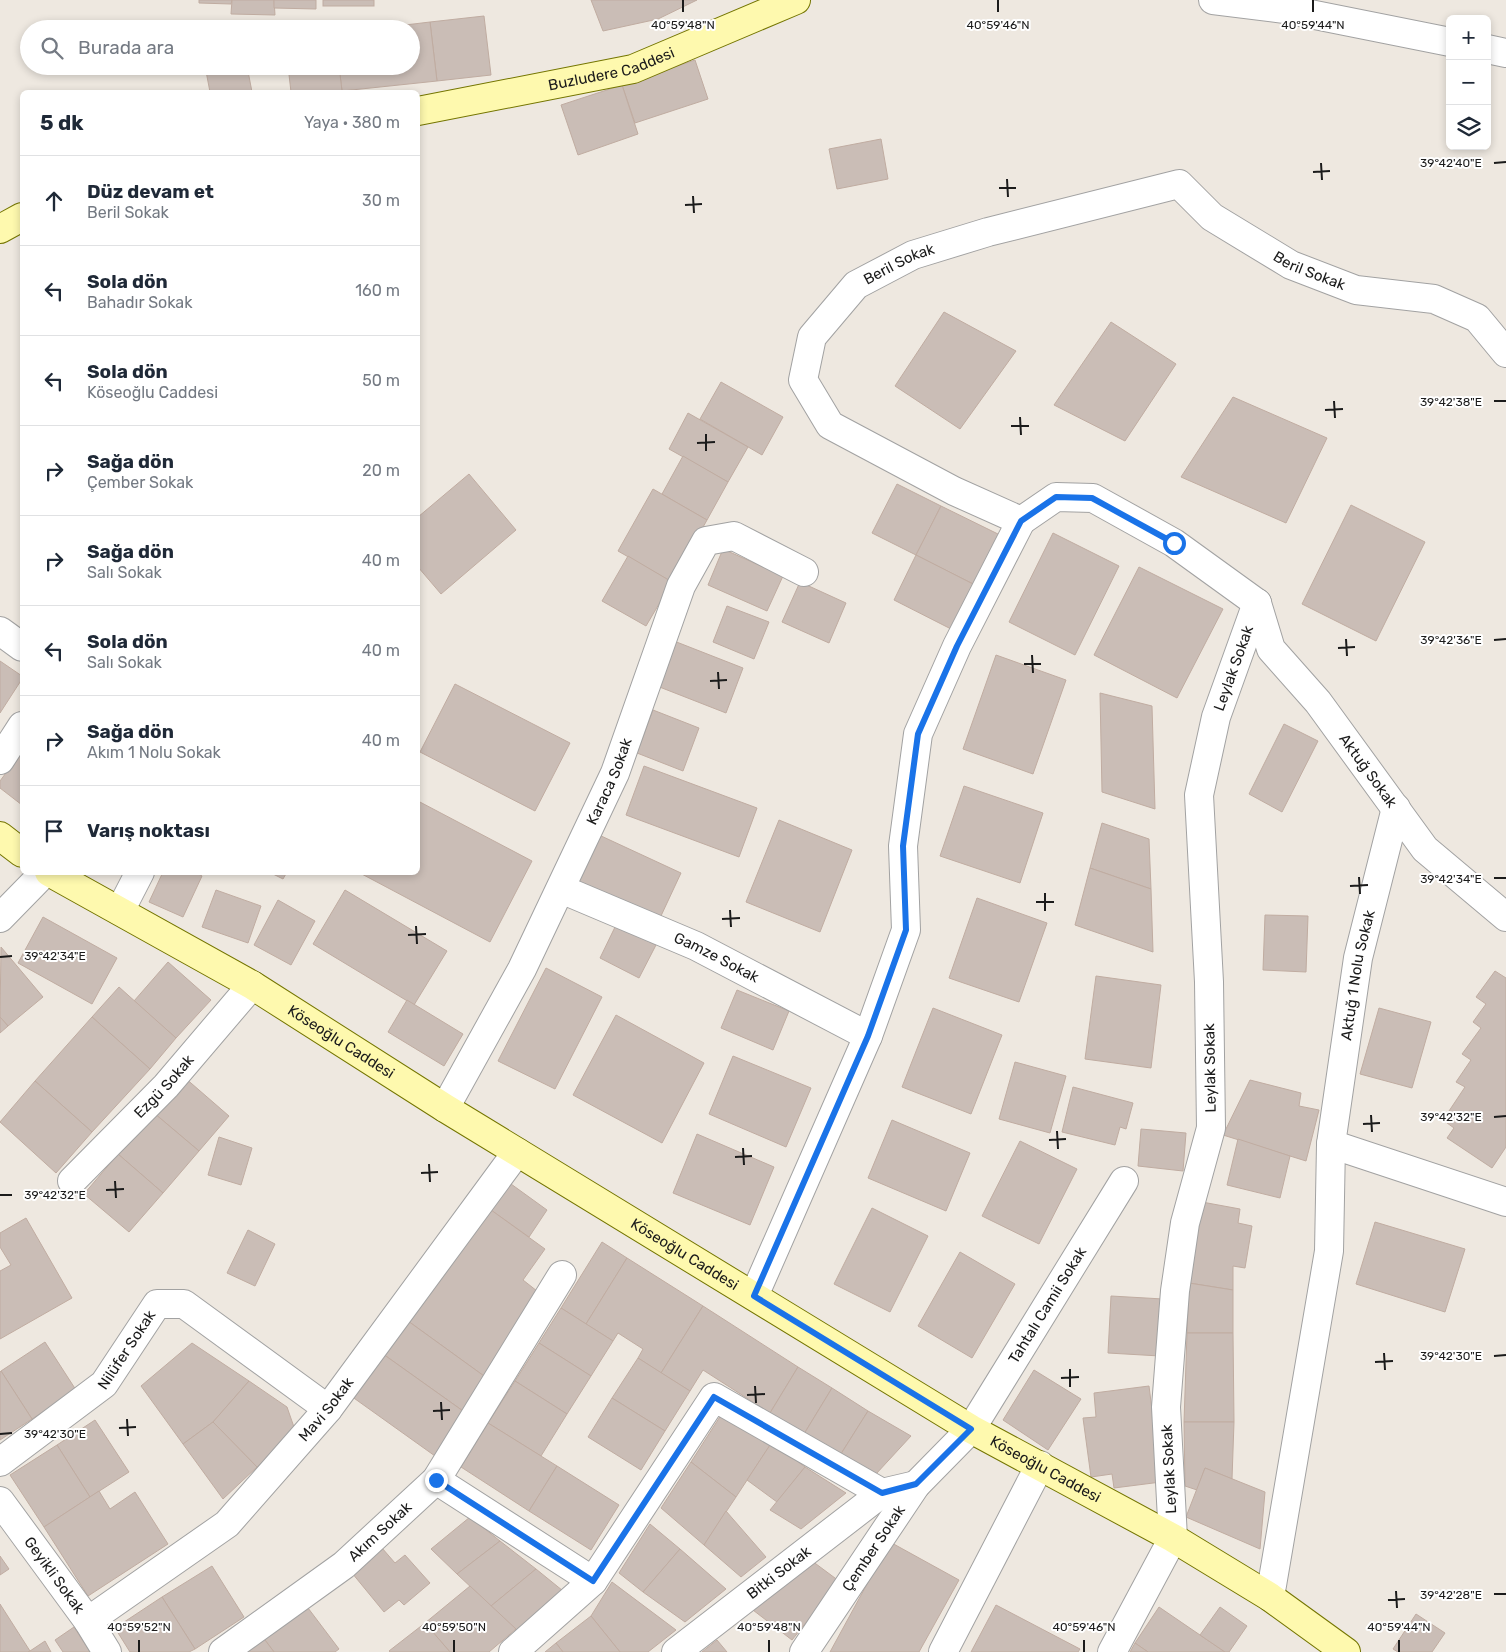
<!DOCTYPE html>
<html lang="tr">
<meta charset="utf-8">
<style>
:root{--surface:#fff;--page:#f2f2f3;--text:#1f2937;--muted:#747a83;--line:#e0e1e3}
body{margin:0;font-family:Rubik,sans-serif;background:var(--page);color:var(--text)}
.controls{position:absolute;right:15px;top:15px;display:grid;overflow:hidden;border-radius:8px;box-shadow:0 2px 8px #0003}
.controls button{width:45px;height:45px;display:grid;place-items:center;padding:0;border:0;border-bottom:1px solid var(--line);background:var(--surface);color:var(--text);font:25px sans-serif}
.stop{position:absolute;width:15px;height:15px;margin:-11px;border:4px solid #1a73e8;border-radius:50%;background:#fff}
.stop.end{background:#1a73e8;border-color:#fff;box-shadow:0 1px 5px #0008}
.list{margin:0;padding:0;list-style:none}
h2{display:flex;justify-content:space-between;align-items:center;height:65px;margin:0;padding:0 20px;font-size:21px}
h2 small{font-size:16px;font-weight:400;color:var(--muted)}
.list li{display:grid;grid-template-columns:32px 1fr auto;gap:15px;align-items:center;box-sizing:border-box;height:90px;padding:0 20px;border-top:1px solid var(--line)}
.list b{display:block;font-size:19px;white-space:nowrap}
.list p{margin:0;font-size:16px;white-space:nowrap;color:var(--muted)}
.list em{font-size:16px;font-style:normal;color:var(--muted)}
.icon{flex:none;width:28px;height:28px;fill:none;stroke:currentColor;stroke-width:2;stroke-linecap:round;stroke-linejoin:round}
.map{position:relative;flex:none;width:1506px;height:1652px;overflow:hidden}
.search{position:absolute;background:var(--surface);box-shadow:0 2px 8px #0003;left:20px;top:20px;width:400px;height:55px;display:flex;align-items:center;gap:12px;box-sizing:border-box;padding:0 18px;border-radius:28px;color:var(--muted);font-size:19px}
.panel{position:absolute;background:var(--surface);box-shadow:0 2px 8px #0003;left:20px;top:90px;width:400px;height:785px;border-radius:8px}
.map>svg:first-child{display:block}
</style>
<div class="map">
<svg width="1506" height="1652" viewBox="0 0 1506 1652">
<rect width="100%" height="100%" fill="#eee8e0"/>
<g fill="#cabdb6" stroke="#c0aca1">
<polygon points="199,0 232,0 231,4 199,3"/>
<polygon points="232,0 274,0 275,15 231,14"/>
<polygon points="274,0 316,0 316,9 274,8"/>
<rect x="323" y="0" width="51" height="6"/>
<polygon points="591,0 697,0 658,19 603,31"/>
<polygon points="484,16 491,75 437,81 430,22"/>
<polygon points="430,22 437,81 342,91 339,66 411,66 411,29 372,29"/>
<polygon points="695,60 708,99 635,123 622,85"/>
<polygon points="205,66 247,66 252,92 210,92"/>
<polygon points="288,66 339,66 342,91 291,92"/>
<polygon points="622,85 638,134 578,155 561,105"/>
<polygon points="881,139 888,179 837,189 829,149"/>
<polygon points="944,312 1016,351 960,429 895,386"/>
<polygon points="1111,322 1176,364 1125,441 1054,405"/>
<polygon points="721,382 783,417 762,455 700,419"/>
<polygon points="1233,397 1327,438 1286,523 1181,477"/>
<polygon points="688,413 748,447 728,482 669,449"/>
<polygon points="683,456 728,482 707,520 662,494"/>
<polygon points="469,474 516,530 441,594 418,567 418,517"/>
<polygon points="897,484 941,506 916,555 872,533"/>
<polygon points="653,489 707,520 672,582 618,551"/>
<polygon points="1351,505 1425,542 1376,641 1302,604"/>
<polygon points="941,506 1000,535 975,585 916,555"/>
<polygon points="1053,533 1119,566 1075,655 1009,622"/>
<polygon points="723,549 783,576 767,611 708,585"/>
<polygon points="916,555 975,585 953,630 894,600"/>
<polygon points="628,556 672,582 646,626 602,601"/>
<polygon points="1139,567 1223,609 1177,698 1094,655"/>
<polygon points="800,582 846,603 829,643 782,622"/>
<polygon points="727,606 769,622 754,659 713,642"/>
<polygon points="674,641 743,668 726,713 657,686"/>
<polygon points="996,655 1066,680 1033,774 963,749"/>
<polygon points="0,661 22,676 22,679 0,713"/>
<polygon points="455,684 570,743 535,811 420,752"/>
<polygon points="1100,693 1152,706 1155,809 1102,792"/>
<polygon points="653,710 699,728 683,771 637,753"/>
<polygon points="1284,724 1318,741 1282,812 1249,794"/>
<polygon points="22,751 22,805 0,788 0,781"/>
<polygon points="644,766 757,808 739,857 626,815"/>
<polygon points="964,786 1043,813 1020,883 940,856"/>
<polygon points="418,801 532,861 490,942 358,872 418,872"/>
<polygon points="779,820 852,850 820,932 746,902"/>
<polygon points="1102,823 1149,839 1151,889 1090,868"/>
<polygon points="599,835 681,873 660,918 578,881"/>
<polygon points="1090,868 1151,889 1153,952 1075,925"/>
<polygon points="163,872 195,872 202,876 183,917 149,902"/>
<polygon points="269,872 287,872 283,879"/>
<polygon points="216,890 261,906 248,943 202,927"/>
<polygon points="345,890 447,951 414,1005 313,944"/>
<polygon points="977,898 1047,923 1019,1002 949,978"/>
<polygon points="278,900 315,921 291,965 254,945"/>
<polygon points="1265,915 1308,916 1306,972 1263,970"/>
<polygon points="43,917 117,958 92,1004 18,963"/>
<polygon points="616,925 656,945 639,978 600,958"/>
<polygon points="1,947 43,997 8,1026 0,1017"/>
<polygon points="168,962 211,1000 176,1038 134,1001"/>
<polygon points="546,968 602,997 555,1089 498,1061"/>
<polygon points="1495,971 1506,978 1506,1147 1492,1168 1447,1138 1454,1128 1443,1120 1465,1087 1456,1082 1471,1060 1462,1054 1481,1028 1473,1022 1486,1004 1476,997"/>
<polygon points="1096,976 1161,985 1151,1068 1085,1059"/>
<polygon points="119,987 176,1038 150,1069 92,1017"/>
<polygon points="737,990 789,1011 773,1050 721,1028"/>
<polygon points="407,1000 463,1034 444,1066 388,1032"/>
<polygon points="933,1008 1002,1035 971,1114 902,1087"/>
<polygon points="1379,1008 1431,1022 1412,1088 1360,1074"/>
<polygon points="616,1015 704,1063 662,1143 573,1095"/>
<polygon points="0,1017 8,1026 0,1033"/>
<polygon points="92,1017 150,1069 92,1132 35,1081"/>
<polygon points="733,1056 811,1088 786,1147 709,1114"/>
<polygon points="1015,1062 1066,1076 1050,1133 999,1119"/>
<polygon points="184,1077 229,1116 199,1151 154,1113"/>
<polygon points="1250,1080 1301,1093 1299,1106 1319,1110 1306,1161 1223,1135"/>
<polygon points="35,1081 92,1132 56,1173 0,1122"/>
<polygon points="1073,1087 1133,1103 1126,1129 1120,1127 1115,1145 1062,1132"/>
<polygon points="154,1113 199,1151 163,1193 118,1154"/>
<polygon points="892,1120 970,1153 946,1211 868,1178"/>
<polygon points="1141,1129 1186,1133 1183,1171 1138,1166"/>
<polygon points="697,1134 774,1167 750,1225 673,1193"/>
<polygon points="219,1137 252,1148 241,1185 208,1175"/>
<polygon points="1238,1139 1290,1156 1280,1198 1227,1185"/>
<polygon points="1020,1141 1077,1169 1039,1244 982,1216"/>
<polygon points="118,1154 163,1193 129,1232 84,1194"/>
<polygon points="511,1184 547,1210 529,1237 491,1210"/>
<polygon points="1202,1202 1240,1209 1238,1223 1252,1226 1245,1268 1233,1266 1233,1290 1189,1283"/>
<polygon points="872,1208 928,1236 890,1312 834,1284"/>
<polygon points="491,1210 545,1249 523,1280 537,1291 484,1376 408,1321"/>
<polygon points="26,1218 72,1298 0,1339 0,1271 11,1265 0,1247 0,1233"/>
<polygon points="1375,1222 1465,1249 1445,1312 1356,1284"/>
<polygon points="248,1230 275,1244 255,1286 227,1273"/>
<polygon points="602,1242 627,1258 586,1324 561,1308"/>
<polygon points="960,1252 1015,1284 972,1358 918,1326"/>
<polygon points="627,1258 703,1306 661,1373 638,1358 643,1349 618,1333 613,1341 586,1324"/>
<polygon points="1189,1283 1233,1290 1233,1333 1187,1333"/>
<polygon points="1111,1296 1163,1299 1160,1356 1108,1353"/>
<polygon points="703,1306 798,1367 770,1413 703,1370 690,1391 661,1373"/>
<polygon points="561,1308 613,1341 591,1376 539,1343"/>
<polygon points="408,1321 484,1376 463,1411 383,1354"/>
<polygon points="1187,1333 1233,1333 1234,1422 1184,1422"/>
<polygon points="45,1342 76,1390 32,1419 1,1371"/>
<polygon points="192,1343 249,1381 213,1422 183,1444 141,1386"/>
<polygon points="539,1343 591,1376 567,1414 515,1381"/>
<polygon points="383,1354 463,1411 435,1456 351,1396"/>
<polygon points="638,1358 690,1391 665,1431 612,1398"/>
<polygon points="798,1367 832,1388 804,1434 770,1413"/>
<polygon points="1034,1370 1081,1399 1048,1450 1003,1420"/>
<polygon points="1,1371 32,1419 0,1440 0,1372"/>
<polygon points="249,1381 287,1407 295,1430 257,1467 213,1422"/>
<polygon points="515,1381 567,1414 541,1456 488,1423"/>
<polygon points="1149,1386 1161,1482 1114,1488 1112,1474 1091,1477 1083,1418 1096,1417 1094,1393"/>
<polygon points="832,1388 868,1411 839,1457 804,1434"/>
<polygon points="612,1398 665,1431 641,1470 588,1437"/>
<polygon points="868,1411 911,1436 876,1474 839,1457"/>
<polygon points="723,1412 772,1442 736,1497 691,1462"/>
<polygon points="95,1420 129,1472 90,1497 57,1445"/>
<polygon points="213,1422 257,1467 223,1499 183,1444"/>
<polygon points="1184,1422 1234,1422 1232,1479 1205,1468 1197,1490 1185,1486"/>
<polygon points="488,1423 557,1466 529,1511 461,1467"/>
<polygon points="772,1442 805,1467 777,1502 747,1480"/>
<polygon points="57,1445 90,1497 44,1527 10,1475"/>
<polygon points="691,1462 736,1497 704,1545 661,1508"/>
<polygon points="557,1466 619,1505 591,1550 529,1511"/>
<polygon points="805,1467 846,1493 801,1529 770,1510"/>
<polygon points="1205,1468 1265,1492 1260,1549 1186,1517"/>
<polygon points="99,1491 110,1509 135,1492 168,1544 88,1596 44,1527"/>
<polygon points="726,1511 766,1557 741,1577 704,1545"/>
<polygon points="470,1517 500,1541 457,1574 431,1549"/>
<polygon points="650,1524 680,1549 643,1592 619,1573"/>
<polygon points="500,1541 536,1569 491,1606 457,1574"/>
<polygon points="890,1542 959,1580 919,1652 830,1652"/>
<polygon points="382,1548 395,1563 405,1555 430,1583 404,1605 399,1600 384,1612 352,1573"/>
<polygon points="680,1549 726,1589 685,1622 643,1592"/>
<polygon points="0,1556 9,1569 0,1575"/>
<polygon points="808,1558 839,1581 792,1640 749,1607"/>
<polygon points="212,1566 244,1617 195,1649 162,1597"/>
<polygon points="536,1569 568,1595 521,1635 491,1606"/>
<polygon points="612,1582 676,1630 648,1652 620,1652 591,1616"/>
<polygon points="470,1586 516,1629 489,1652 450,1652 425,1623"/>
<polygon points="162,1597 195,1649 189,1652 130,1652 115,1628"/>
<polygon points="0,1604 30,1651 28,1652 0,1652"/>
<polygon points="305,1604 339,1649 335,1652 274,1652 262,1636"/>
<polygon points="996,1605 1080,1649 1078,1652 971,1652"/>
<polygon points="1159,1607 1200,1635 1225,1652 1148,1652 1135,1643"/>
<polygon points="1220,1607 1247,1626 1229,1652 1225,1652 1200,1635"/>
<polygon points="1416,1614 1445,1633 1432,1652 1398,1652 1393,1649"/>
<polygon points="591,1616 620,1652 563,1652 556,1643"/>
<polygon points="425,1623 450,1652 390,1652 389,1651"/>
<polygon points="74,1627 90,1652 63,1652 55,1640"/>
<polygon points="262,1636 274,1652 241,1652"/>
<polygon points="717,1640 727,1652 702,1652"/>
<polygon points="45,1641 51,1652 28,1652 30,1651"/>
<polygon points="556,1643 563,1652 545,1652"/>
<polygon points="1135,1643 1148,1652 1130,1652"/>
</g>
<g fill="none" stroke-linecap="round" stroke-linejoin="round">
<g stroke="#a2a2a2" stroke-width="30">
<g id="street">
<polyline points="1213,0 1285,9 1450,42"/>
<polyline points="1487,49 1506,53"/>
<path id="s1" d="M1257 603 1174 543 1093 498 1056 497 1021 521 954 491 830 425 803 380 812 337 856 285 913 255 988 232 1179 184 1212 217 1291 265 1356 290 1434 299 1477 318 1506 353"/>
<path id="s2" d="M1257 603 1271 649 1318 702 1425 849 1506 917"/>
<polyline points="0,631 22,647"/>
<polyline points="0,760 22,726"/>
<path id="s3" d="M561 889 696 946 868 1036"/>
<polyline points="120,911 140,872"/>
<polyline points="0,918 45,872"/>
<path id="s4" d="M445 1108 522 969 615 773 681 586 706 541 734 536 804 572"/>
<polyline points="1331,1144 1506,1202"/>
<path id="s5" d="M72 1181 166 1086 252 985"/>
<polyline points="754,1296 868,1036 906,930 903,846 918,734 957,646 1021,521"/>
<path id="s6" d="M0 1462 104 1384 157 1304H184L328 1409"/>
<polyline points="436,1480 593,1581"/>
<path id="s7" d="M0 1501 88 1621 107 1652"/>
<path id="s8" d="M1270 1597 1329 1251 1331 1144 1358 958 1396 808"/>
<path id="s9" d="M88 1621 227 1524 328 1409 517 1152"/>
<path id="s10" d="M223 1652 344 1565 436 1480 562 1275"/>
<polyline points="513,1652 593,1581 714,1397 882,1493 916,1485"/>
<path id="s11" d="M676 1652 882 1493"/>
<path id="s12" d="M804 1652 916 1485 971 1429 1124 1181"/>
<polyline points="943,1652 1040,1465"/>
<path id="s13" d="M1112 1652 1173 1538 1166 1407 1175 1291 1185 1223 1211 1128 1209 982 1199 795 1216 717 1257 603"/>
</g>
</g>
<g stroke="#747500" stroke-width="30">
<g id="secondary">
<path id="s14" d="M418 111 633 69 796 0"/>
<polyline points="0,229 22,217"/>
<polyline points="0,836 22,853"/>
<path id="s15" d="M49 872 252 985 445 1108 971 1429 1173 1538 1270 1597 1346 1652"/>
</g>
</g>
<use href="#street" stroke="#fff" stroke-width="28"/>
<use href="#secondary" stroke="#fef9ae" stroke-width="28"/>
</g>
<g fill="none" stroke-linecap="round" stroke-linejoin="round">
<polyline stroke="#1a73e8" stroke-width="6" points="436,1480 593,1581 714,1397 882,1493 916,1484 971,1429 754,1296 868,1036 906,930 903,846 918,734 957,646 1021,521 1056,497 1092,498 1174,543"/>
</g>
<path fill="none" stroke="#1b1b1b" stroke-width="2" d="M683 0V12M998 0V12M1313 0V12M1321 163 1322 180M1494 163 1506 162M1313 172 1330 171M1007 179 1008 197M999 188H1016M693 196 694 213M685 205 702 204M1334 401 1335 418M1494 401H1506M1325 410 1343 409M1020 417 1021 435M1011 426H1029M706 434V451M697 443 715 442M1346 639 1347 656M1494 640 1506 639M1338 648 1355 647M1032 655 1033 673M1024 664H1041M718 672 719 689M710 681 727 680M1359 877 1360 894M1494 878H1506M1350 886 1368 885M1045 893V911M1036 902H1054M730 910 731 927M722 919 740 918M416 926 417 944M408 935 426 934M0 957 12 956M1371 1115 1372 1132M1494 1117 1506 1116M1363 1124 1380 1123M1057 1131 1058 1149M1049 1140 1066 1139M743 1148 744 1165M735 1157 752 1156M429 1164 430 1182M421 1173 438 1172M115 1181 116 1198M106 1190 124 1189M0 1195H12M1384 1353 1385 1370M1494 1356 1506 1355M1375 1362 1393 1361M1070 1369V1387M1061 1378 1079 1377M755 1386 756 1403M747 1395 765 1394M441 1402 442 1420M433 1411 450 1410M127 1419 128 1436M119 1428 136 1427M0 1434 12 1433M1396 1591 1397 1608M1494 1594H1506M1388 1600 1405 1599M139 1640V1652M454 1640V1652M769 1640V1652M1084 1640V1652M1399 1640V1652"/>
<g text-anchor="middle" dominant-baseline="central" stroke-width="4" stroke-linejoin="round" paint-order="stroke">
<g font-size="15" fill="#1b1b1b" stroke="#fff">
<text stroke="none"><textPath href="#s14" startOffset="198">Buzludere Caddesi</textPath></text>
<text stroke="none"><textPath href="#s1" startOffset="701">Beril Sokak</textPath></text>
<text stroke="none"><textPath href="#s1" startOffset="1151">Beril Sokak</textPath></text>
<text stroke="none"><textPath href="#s13" startOffset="1009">Leylak Sokak</textPath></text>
<text stroke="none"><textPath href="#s2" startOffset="204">Aktuğ Sokak</textPath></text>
<text stroke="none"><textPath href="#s4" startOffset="366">Karaca Sokak</textPath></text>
<text stroke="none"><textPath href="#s3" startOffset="170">Gamze Sokak</textPath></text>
<text stroke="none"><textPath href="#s8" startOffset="629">Aktuğ 1 Nolu Sokak</textPath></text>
<text stroke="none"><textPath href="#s15" startOffset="338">Köseoğlu Caddesi</textPath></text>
<text transform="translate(1210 1068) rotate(-91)">Leylak Sokak</text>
<text stroke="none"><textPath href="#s5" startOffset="132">Ezgü Sokak</textPath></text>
<text stroke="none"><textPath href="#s15" startOffset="742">Köseoğlu Caddesi</textPath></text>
<text stroke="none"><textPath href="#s12" startOffset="425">Tahtalı Camii Sokak</textPath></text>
<text stroke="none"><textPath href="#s6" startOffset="171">Nilüfer Sokak</textPath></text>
<text stroke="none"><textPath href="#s9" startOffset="321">Mavi Sokak</textPath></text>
<text stroke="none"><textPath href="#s15" startOffset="1162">Köseoğlu Caddesi</textPath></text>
<text transform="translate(1169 1469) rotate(-93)">Leylak Sokak</text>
<text stroke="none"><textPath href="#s10" startOffset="198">Akım Sokak</textPath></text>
<text stroke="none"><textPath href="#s12" startOffset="125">Çember Sokak</textPath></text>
<text stroke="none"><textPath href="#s11" startOffset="130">Bitki Sokak</textPath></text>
<text stroke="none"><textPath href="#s7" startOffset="92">Geyikli Sokak</textPath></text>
</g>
</g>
<g font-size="12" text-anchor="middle" fill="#1b1b1b" stroke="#fff" stroke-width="4" stroke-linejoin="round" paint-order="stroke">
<text x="683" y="29">40°59'48"N</text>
<text x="998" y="29">40°59'46"N</text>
<text x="1313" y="29">40°59'44"N</text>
<text x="1451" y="167">39°42'40"E</text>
<text x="1451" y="406">39°42'38"E</text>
<text x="1451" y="644">39°42'36"E</text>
<text x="1451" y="883">39°42'34"E</text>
<text x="55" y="960">39°42'34"E</text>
<text x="1451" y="1121">39°42'32"E</text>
<text x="55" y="1199">39°42'32"E</text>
<text x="1451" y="1360">39°42'30"E</text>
<text x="55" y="1438">39°42'30"E</text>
<text x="1451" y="1599">39°42'28"E</text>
<text x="139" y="1631">40°59'52"N</text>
<text x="454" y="1631">40°59'50"N</text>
<text x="769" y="1631">40°59'48"N</text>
<text x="1084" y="1631">40°59'46"N</text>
<text x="1399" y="1631">40°59'44"N</text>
</g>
</svg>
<div class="controls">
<button>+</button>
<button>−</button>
<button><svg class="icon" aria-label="layers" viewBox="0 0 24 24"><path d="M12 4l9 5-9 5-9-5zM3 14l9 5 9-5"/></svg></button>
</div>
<div class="stop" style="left:1174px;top:543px"></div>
<div class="stop end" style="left:436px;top:1480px"></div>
<div class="search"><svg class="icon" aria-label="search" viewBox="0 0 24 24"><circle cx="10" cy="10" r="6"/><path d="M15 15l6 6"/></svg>Burada ara</div>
<section class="panel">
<h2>5 dk<small>Yaya · 380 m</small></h2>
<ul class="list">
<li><svg class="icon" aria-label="ahead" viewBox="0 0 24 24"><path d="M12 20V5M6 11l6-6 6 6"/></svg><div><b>Düz devam et</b><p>Beril Sokak</p></div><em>30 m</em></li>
<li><svg class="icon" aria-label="left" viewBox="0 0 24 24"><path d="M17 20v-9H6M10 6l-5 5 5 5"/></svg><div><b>Sola dön</b><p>Bahadır Sokak</p></div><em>160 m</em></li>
<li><svg class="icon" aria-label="left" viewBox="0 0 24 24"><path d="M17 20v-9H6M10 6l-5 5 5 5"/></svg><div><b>Sola dön</b><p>Köseoğlu Caddesi</p></div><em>50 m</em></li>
<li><svg class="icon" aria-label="right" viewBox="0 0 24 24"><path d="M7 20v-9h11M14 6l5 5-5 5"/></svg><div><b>Sağa dön</b><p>Çember Sokak</p></div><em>20 m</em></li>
<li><svg class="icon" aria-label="right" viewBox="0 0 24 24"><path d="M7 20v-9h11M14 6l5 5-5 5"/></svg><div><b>Sağa dön</b><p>Salı Sokak</p></div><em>40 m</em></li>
<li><svg class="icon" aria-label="left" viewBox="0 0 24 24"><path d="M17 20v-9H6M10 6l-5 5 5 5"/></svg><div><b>Sola dön</b><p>Salı Sokak</p></div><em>40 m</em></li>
<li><svg class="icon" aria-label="right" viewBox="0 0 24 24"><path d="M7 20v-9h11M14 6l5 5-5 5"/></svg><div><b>Sağa dön</b><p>Akım 1 Nolu Sokak</p></div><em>40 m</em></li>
<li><svg class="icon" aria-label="arrive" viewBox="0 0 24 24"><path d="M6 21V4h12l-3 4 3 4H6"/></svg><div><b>Varış noktası</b></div></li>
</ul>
</section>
</div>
